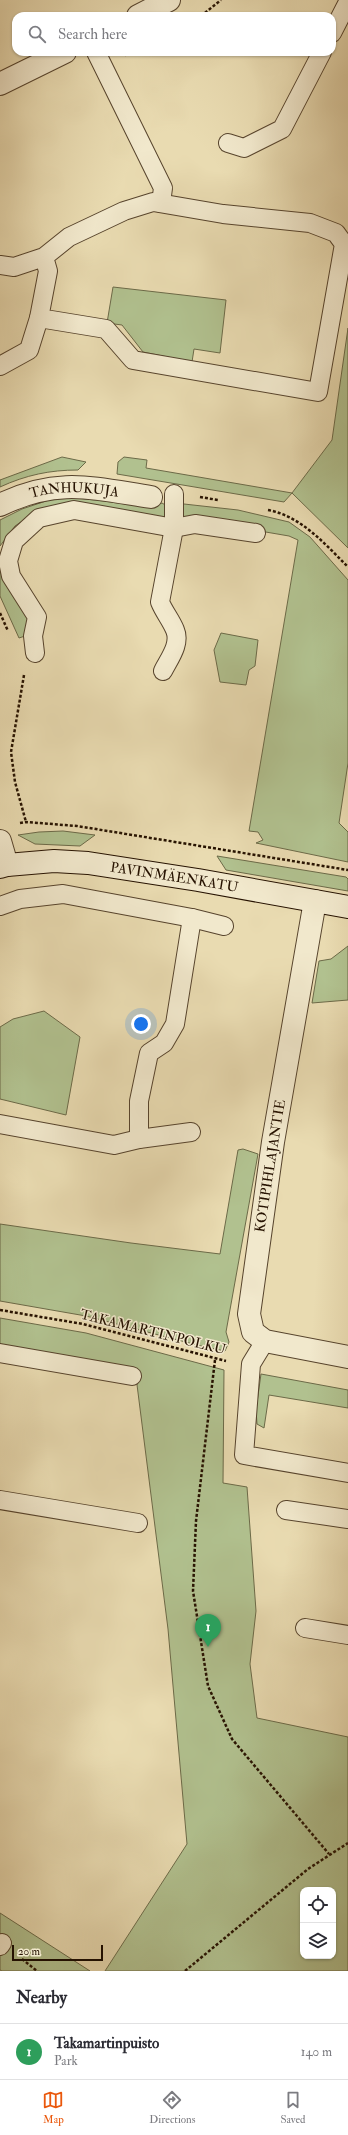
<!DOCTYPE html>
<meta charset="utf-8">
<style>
:root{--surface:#fff;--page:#f7f7f7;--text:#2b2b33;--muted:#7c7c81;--line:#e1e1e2;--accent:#ea580c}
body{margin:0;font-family:"IM FELL Double Pica",serif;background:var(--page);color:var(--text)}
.controls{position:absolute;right:12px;bottom:12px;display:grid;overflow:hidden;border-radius:8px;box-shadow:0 1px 3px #0004}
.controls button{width:36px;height:36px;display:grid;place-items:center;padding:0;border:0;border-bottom:1px solid var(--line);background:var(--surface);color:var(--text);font:20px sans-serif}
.scale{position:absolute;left:12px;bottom:10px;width:91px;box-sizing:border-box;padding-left:4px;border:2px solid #261201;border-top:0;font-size:11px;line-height:14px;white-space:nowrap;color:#261201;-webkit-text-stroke:3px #f1e8cc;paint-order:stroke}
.you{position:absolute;left:141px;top:1024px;width:14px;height:14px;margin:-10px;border:3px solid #fff;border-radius:50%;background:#1a73e8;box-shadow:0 0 0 6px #1a73e833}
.badge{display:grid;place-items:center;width:26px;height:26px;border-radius:50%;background:var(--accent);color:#fff;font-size:13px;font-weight:700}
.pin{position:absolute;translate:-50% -33px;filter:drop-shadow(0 1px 2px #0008)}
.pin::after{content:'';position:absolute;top:21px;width:14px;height:12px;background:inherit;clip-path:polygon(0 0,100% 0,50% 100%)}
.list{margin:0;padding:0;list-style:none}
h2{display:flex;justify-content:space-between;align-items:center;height:52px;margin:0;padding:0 16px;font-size:17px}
h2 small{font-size:13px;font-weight:400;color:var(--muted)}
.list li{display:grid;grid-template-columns:26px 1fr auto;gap:12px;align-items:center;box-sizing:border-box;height:56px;padding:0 16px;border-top:1px solid var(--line)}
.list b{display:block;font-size:15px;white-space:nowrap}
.list p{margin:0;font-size:13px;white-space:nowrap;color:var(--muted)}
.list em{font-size:13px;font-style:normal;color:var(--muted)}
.icon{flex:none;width:22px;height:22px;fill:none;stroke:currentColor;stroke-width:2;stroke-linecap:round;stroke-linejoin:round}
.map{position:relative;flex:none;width:348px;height:1971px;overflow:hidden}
.search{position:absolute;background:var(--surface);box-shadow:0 1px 3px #0004;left:12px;right:12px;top:12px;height:44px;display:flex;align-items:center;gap:10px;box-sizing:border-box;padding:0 14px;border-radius:12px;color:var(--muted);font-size:15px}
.sheet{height:108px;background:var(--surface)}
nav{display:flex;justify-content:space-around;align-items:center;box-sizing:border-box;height:56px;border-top:1px solid var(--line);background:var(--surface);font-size:11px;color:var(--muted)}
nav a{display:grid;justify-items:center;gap:2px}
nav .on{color:var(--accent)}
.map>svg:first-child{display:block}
</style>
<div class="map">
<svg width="348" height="1971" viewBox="0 0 348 1971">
<rect width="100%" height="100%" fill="#e9dbb1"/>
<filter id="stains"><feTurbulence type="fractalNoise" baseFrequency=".005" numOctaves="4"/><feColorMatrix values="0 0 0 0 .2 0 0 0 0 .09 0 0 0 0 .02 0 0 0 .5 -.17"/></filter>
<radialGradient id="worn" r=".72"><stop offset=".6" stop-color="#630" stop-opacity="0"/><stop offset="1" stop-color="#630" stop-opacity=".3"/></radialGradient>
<g fill="#b1c18f" stroke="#6c6a48" fill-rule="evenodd">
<polygon points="113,287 226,300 220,353 194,349 192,362 143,352 122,325 107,323"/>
<polygon points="348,328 348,548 292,493 284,502 117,474 118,462 124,457 147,460 146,468 292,493 332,440"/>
<path d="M62 457 86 462 78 470C50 470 26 475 0 487V480Z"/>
<polygon points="55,498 77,498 151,507 162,503 167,506 167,517 162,521 30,516 15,526 0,546 0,520 22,509"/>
<polygon points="184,504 238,510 289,522 310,537 348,580 348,763 339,823 348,832 348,862 256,843 263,840 258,832 249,831 298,540 289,536 184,518 181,514 181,505"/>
<polygon points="0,571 8,588 23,608 28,620 25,636 19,638 0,596"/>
<polygon points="221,633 258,640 255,666 249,670 246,685 220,682 214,650"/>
<polygon points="63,831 95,835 80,846 35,844 18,835 39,832"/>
<polygon points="217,856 346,877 348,879 348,891 226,870"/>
<polygon points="348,946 348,1000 312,1003 319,961 331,959"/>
<polygon points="44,1011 80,1037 66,1115 0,1099 0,1027 13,1019"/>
<polygon points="243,1149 258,1154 226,1332 229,1342 225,1351 201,1346 86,1316 0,1301 0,1224 131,1243 220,1254 238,1150"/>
<path d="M0 1318 86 1333 224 1370 223 1483 247 1487 256 1611 250 1664 257 1718 348 1737V1971H105L187 1844 168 1629 135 1369 0 1346ZM303 1890H333V1956H303Z"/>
<polygon points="261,1374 348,1390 348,1408 269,1395 264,1428 257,1424 256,1410"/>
<polygon points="0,1913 90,1971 2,1971 0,1970"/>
</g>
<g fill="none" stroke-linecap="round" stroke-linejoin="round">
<g stroke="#57442d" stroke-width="20">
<g id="lane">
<polyline points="332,33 348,2"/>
<polyline points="96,52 163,188 161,203"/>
<polyline points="228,143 244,148 282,129 322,52"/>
<polyline points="0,265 14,267 44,257 69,237 124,211 153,202 223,214 310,223 336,233 344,244 318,392 133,360 106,329 39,318 48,271 44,257"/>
<polyline points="0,366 29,350 39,318"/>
<polyline points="35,653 33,636 37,617 11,576 8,561 14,541 39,518 74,510 174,528 195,524 256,533"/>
<path d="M163 671C169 659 181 644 175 630 171 620 164 612 160 602L174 528V494"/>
<polyline points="0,906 20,899 63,894 192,918 224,926"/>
<polyline points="0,1124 114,1145 139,1139 191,1132"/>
<polyline points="139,1139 139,1101 149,1053 164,1043 175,1024 192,918"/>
<polyline points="265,1341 251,1364 244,1455 348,1473"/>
<polyline points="0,1353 132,1376"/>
<polyline points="0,1500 138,1523"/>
<polyline points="286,1510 348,1519"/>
<polyline points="305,1628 348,1635"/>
<polyline points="0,1946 2,1943"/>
</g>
</g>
<g stroke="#57442d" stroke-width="24">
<g id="street">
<polyline points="138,16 169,0"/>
<polyline points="0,84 65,52"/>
<path id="s1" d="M0 505C57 477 92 488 151 497"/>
<polyline points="0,841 7,865"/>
<polyline points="315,901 273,1142 249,1314 253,1332 265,1341 348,1357"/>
</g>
</g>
<g stroke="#261201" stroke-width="24">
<g id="secondary">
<path id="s2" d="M0 867 7 865 54 861 88 863 198 880 348 907"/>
</g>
</g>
<g stroke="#261201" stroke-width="2.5" stroke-dasharray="3 2" stroke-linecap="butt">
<polyline points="201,16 221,0"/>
<polyline points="125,55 132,52"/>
<polyline points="200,497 218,500"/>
<path d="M268 510C301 516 325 544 348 567"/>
<polyline points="0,613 8,631"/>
<polyline points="24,675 11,752 15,782 26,822"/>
<polyline points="20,823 26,822 77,826 348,870"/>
<polyline points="0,1310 83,1324 226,1361"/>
<polyline points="215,1360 196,1521 193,1591 208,1686 232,1739 329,1854"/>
<polyline points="22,1959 37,1971"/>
<polyline points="185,1971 308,1869 348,1843"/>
</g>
<use href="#lane" stroke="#f1e8cc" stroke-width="18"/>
<use href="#street" stroke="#f1e8cc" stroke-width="22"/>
<use href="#secondary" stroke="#f1e8cc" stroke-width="22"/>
</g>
<g text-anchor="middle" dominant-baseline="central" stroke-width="3" stroke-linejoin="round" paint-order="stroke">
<g font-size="14" fill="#261201" stroke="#f1e8cc">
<text stroke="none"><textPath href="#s1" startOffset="77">TANHUKUJA</textPath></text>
<text stroke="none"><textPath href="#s2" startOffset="176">PAVINMÄENKATU</textPath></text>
<text transform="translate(270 1166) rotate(-81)">KOTIPIHLAJANTIE</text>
<text transform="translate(153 1332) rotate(14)">TAKAMARTINPOLKU</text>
</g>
</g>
<rect width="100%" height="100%" filter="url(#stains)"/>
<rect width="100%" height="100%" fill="url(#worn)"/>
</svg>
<div class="controls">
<button><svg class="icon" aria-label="locate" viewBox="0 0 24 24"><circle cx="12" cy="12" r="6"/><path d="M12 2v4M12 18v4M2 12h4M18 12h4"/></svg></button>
<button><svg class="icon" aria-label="layers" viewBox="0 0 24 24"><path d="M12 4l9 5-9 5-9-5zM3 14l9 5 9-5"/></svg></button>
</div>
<div class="scale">20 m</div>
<div class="you"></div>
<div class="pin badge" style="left:208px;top:1647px;background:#2e9e5b">1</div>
<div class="search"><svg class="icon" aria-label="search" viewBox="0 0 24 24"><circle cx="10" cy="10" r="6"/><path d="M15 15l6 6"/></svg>Search here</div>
</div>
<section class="sheet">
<h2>Nearby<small></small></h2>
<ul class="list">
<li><span class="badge" style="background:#2e9e5b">1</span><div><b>Takamartinpuisto</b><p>Park</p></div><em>140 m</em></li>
</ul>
</section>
<nav>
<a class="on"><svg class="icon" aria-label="map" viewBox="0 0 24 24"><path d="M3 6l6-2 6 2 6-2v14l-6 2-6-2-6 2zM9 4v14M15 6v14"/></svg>Map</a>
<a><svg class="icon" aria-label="directions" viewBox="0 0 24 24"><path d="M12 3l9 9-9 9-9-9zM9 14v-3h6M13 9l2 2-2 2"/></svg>Directions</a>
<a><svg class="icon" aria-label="saved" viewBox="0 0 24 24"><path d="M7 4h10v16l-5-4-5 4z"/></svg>Saved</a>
</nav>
